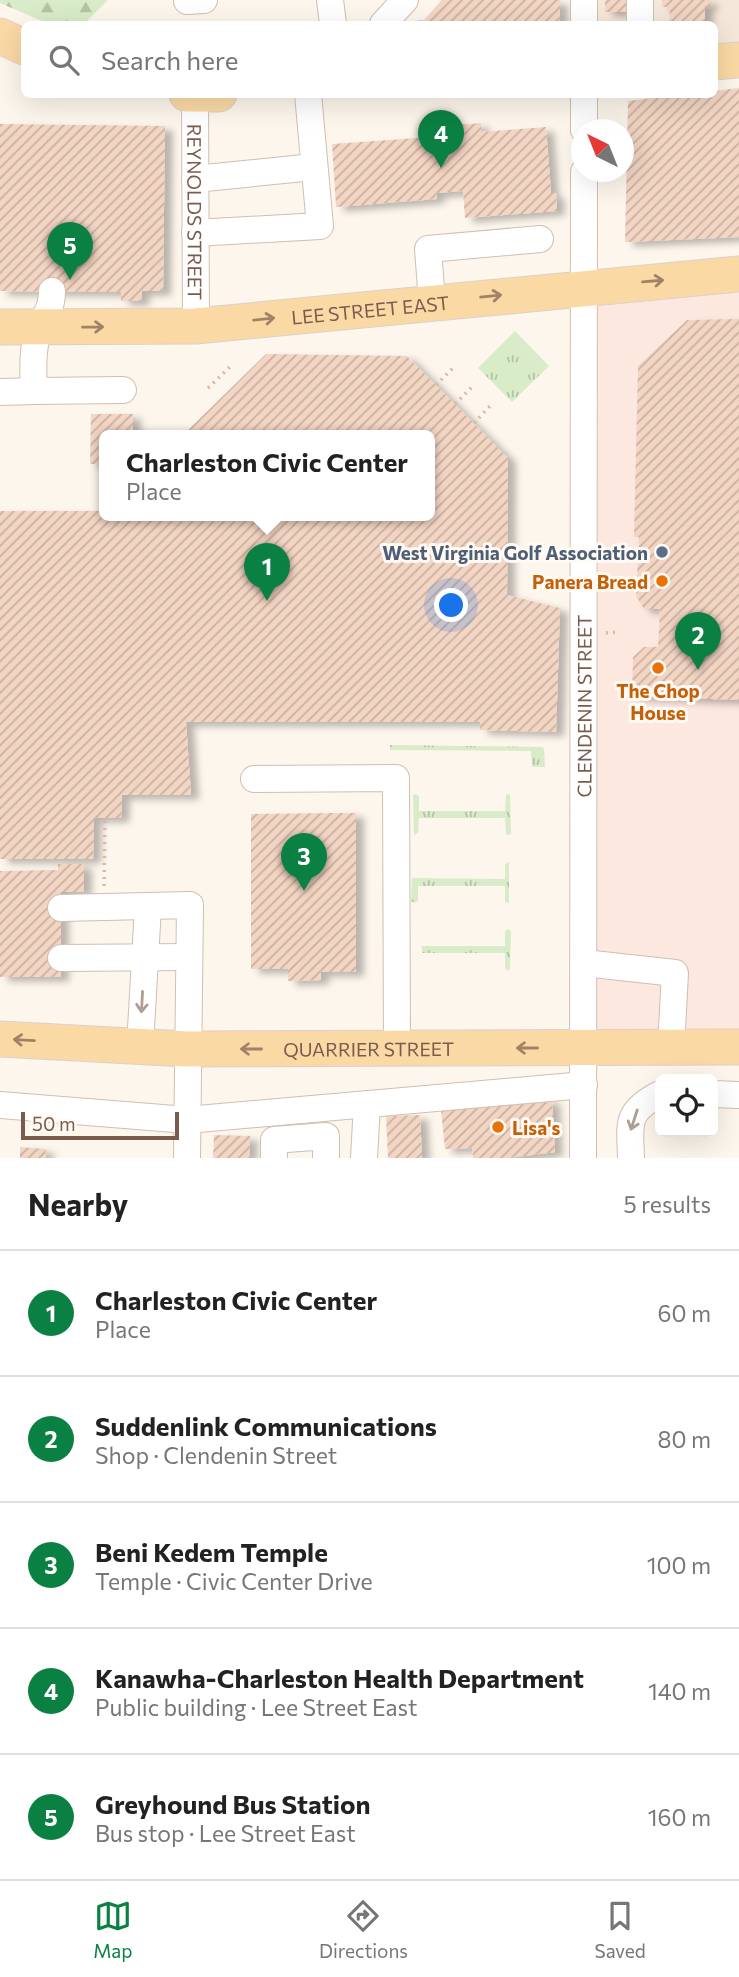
<!DOCTYPE html>
<meta charset="utf-8">
<style>
:root{--surface:#fff;--page:#f6f6f6;--text:#222;--muted:#767676;--line:#e0e0e0;--accent:#0b8043}
body{margin:0;font-family:Commissioner,sans-serif;background:var(--page);color:var(--text)}
.controls{position:absolute;right:21px;bottom:21px;display:grid;overflow:hidden;border-radius:10px;box-shadow:0 7px 28px #0002}
.controls button{width:63px;height:63px;display:grid;place-items:center;padding:0;border:0;border-bottom:2px solid var(--line);background:var(--surface);color:var(--text);font:35px sans-serif}
.compass{position:absolute;left:571px;top:119px;width:63px;height:63px;border-radius:50%;background:var(--surface);box-shadow:0 7px 28px #0002;rotate:317deg}
.scale{position:absolute;left:21px;bottom:18px;width:158px;box-sizing:border-box;padding-left:7px;border:4px solid #7a5c4d;border-top:0;font-size:19px;line-height:24px;white-space:nowrap;color:#7a5c4d;-webkit-text-stroke:5px #fffaf3;paint-order:stroke}
.you{position:absolute;left:452px;top:606px;width:24px;height:24px;margin:-18px;border:5px solid #fff;border-radius:50%;background:#1a73e8;box-shadow:0 0 0 10px #1a73e833}
.badge{display:grid;place-items:center;width:46px;height:46px;border-radius:50%;background:var(--accent);color:#fff;font-size:23px;font-weight:700}
.pin{position:absolute;translate:-50% -58px;filter:drop-shadow(0 2px 4px #0008)}
.pin::after{content:'';position:absolute;top:37px;width:24px;height:21px;background:inherit;clip-path:polygon(0 0,100% 0,50% 100%)}
.popup{position:absolute;left:99px;top:430px;width:336px;height:91px;box-sizing:border-box;display:grid;place-content:center;border-radius:10px;background:var(--surface);filter:drop-shadow(0 2px 5px #0005);font-size:23px;white-space:nowrap;color:var(--muted)}
.popup b{font-size:26px;color:var(--text)}
.popup::after{content:'';position:absolute;left:50%;top:100%;margin-left:-14px;border:14px solid transparent;border-top-color:var(--surface)}
.list{margin:0;padding:0;list-style:none}
h2{display:flex;justify-content:space-between;align-items:center;height:91px;margin:0;padding:0 28px;font-size:30px}
h2 small{font-size:23px;font-weight:400;color:var(--muted)}
.list li{display:grid;grid-template-columns:46px 1fr auto;gap:21px;align-items:center;box-sizing:border-box;height:126px;padding:0 28px;border-top:2px solid var(--line)}
.list b{display:block;font-size:26px;white-space:nowrap}
.list p{margin:0;font-size:23px;white-space:nowrap;color:var(--muted)}
.list em{font-size:23px;font-style:normal;color:var(--muted)}
.icon{flex:none;width:38px;height:38px;fill:none;stroke:currentColor;stroke-width:2;stroke-linecap:round;stroke-linejoin:round}
.map{position:relative;flex:none;width:739px;height:1158px;overflow:hidden}
.search{position:absolute;background:var(--surface);box-shadow:0 7px 28px #0002;left:21px;right:21px;top:21px;height:77px;display:flex;align-items:center;gap:18px;box-sizing:border-box;padding:0 24px;border-radius:10px;color:var(--muted);font-size:26px}
.sheet{height:721px;background:var(--surface)}
nav{display:flex;justify-content:space-around;align-items:center;box-sizing:border-box;height:98px;border-top:2px solid var(--line);background:var(--surface);font-size:19px;color:var(--muted)}
nav a{display:grid;justify-items:center;gap:4px}
nav .on{color:var(--accent)}
.map>svg:first-child{display:block}
</style>
<div class="map">
<svg width="739" height="1158" viewBox="0 0 739 1158">
<defs>
<pattern id="grass-tufts" width="24" height="20" patternUnits="userSpaceOnUse" patternTransform="scale(1.75)"><rect width="24" height="20" fill="#d8ecc9"/><path d="M3 7l-1-3M5 7V3M7 7l1-3M15 17l-1-3M17 17v-4M19 17l1-3" fill="none" stroke="#b4c2a5"/></pattern>
<pattern id="forest-firs" width="22" height="20" patternUnits="userSpaceOnUse" patternTransform="scale(1.75)"><rect width="22" height="20" fill="#d8ecc9"/><path d="M5 1l3.5 6h-7zM16 11l3.5 6h-7z" fill="#b4c2a5"/></pattern>
<pattern id="building-hatch" width="6" height="6" patternUnits="userSpaceOnUse" patternTransform="scale(1.75)"><rect width="6" height="6" fill="#f3d5c3"/><path d="M-1 1l2-2M0 6l6-6M5 7l2-2" fill="none" stroke="#cab0a1"/></pattern>
<filter id="shadow"><feDropShadow dx="8" dy="4.5" stdDeviation="3.5" flood-color="#0004"/></filter>
</defs>
<rect width="100%" height="100%" fill="#fdf6ec"/>
<polygon fill="#f5e8da" points="585,0 739,0 739,60 715,62 714,24 584,24"/>
<polygon fill="#fde8e0" points="739,274 739,1047 585,1048 585,287"/>
<g fill="url(#grass-tufts)">
<polygon points="515,331 549,366 512,402 478,368"/>
<polygon points="390,745 542,747 544,749 545,767 532,767 531,751 390,750"/>
<polygon points="415,794 419,796 419,811 505,811 506,795 510,794 511,834 506,835 505,818 419,818 418,833 414,835 413,796"/>
<polygon points="509,862 509,903 505,902 505,886 418,886 418,901 414,903 411,901 412,878 505,879 505,864"/>
<polygon points="508,929 511,931 510,968 508,971 505,968 505,953 422,953 422,946 505,946 505,932"/>
</g>
<polygon fill="url(#forest-firs)" points="0,0 108,0 84,24 49,24 0,3"/>
<g fill="url(#building-hatch)" filter="url(#shadow)">
<polygon points="442,0 560,0 560,24 412,24 412,21 424,20"/>
<rect x="605" y="0" width="22" height="12"/>
<polygon points="662,0 710,0 710,6 705,6 705,24 669,24 670,7 662,7"/>
<polygon points="739,88 739,237 625,242 628,101 686,94 714,94 714,91"/>
<polygon points="481,123 481,132 546,127 551,193 556,193 557,211 465,218 463,191 436,193 437,199 336,207 332,144 432,137 432,141 460,139 459,125"/>
<polygon points="0,124 165,126 163,291 142,291 141,301 121,301 121,292 0,291"/>
<polygon points="739,319 739,700 632,696 633,657 644,647 658,647 660,609 644,609 636,596 639,537 634,537 638,366 687,320"/>
<polygon points="266,354 407,356 508,458 507,595 560,608 556,732 480,730 480,722 186,722 191,795 122,795 121,818 94,818 93,859 0,859 0,511 104,511 104,515 430,515 430,435 183,435"/>
<polygon points="91,414 133,414 133,435 104,435 104,464 90,464"/>
<polygon points="332,813 356,813 356,972 321,972 321,980 288,981 288,969 251,969 251,814"/>
<polygon points="58,864 84,864 84,892 61,892 61,977 0,977 0,871 58,870"/>
<polygon points="552,1099 555,1152 509,1158 473,1158 472,1148 445,1149 440,1100"/>
<polygon points="420,1115 422,1158 388,1158 386,1116"/>
<polygon points="214,1135 250,1136 249,1158 213,1158"/>
<polygon points="20,1147 46,1149 45,1158 20,1158"/>
</g>
<g fill="none" stroke-linecap="round" stroke-linejoin="round">
<g stroke="#d1beb0" stroke-width="28">
<g id="minor">
<polyline points="330,0 333,24"/>
<polyline points="640,0 640,24"/>
<polyline points="187,1 204,0"/>
<polyline points="383,24 405,0"/>
<polyline points="584,24 584,0"/>
<polyline points="584,94 584,130"/>
<path id="s1" d="M195 96 196 326"/>
<polyline points="195,179 314,167"/>
<polyline points="195,233 320,226 308,94"/>
<path d="M52 291C52 310 45 313 39 328 32 349 33 370 34 391L123 390"/>
<polyline points="432,302 428,249 540,239"/>
<polyline points="0,392 34,391"/>
<polyline points="254,779 396,778 397,1048"/>
<polyline points="61,908 190,905 187,1158"/>
<polyline points="61,958 189,957"/>
<polyline points="584,963 675,973 671,1048"/>
<polyline points="140,1046 148,907"/>
<polyline points="713,1094 739,1095"/>
<polyline points="0,1105 187,1120 584,1085"/>
<polyline points="274,1158 274,1140 326,1136 326,1158"/>
<polyline points="364,1158 367,1104"/>
<path id="s2" d="M583 1158 584 172"/>
<path d="M631 1158C630 1123 625 1112 660 1094"/>
</g>
</g>
<g stroke="#dad1cd" stroke-width="37">
<g id="major">
<polyline points="0,36 24,47"/>
<polyline points="714,62 739,60"/>
<polyline points="187,94 219,94"/>
<path id="s3" d="M0 327 196 326 739 274"/>
<path id="s4" d="M0 1039 187 1049 739 1047"/>
</g>
</g>
<g stroke="#d9b8a5" stroke-width="3.5" stroke-dasharray="2 5" stroke-linecap="butt">
<polyline points="436,385 453,368"/>
<polyline points="208,388 233,364"/>
<polyline points="455,404 472,387"/>
<polyline points="474,423 490,406"/>
<polyline points="606,633 618,632"/>
<polyline points="104,886 105,818"/>
</g>
<use href="#minor" stroke="#fff" stroke-width="26"/>
<use href="#major" stroke="#fbd9a5" stroke-width="35"/>
</g>
<defs><path id="oneway-shaft" d="M-6 0H5M1.5-3L5.5 0L1.5 3" fill="none" stroke-width="1.6" stroke-linecap="round" stroke-linejoin="round" transform="scale(1.75)"/></defs>
<g stroke="#a18267">
<use href="#oneway-shaft" transform="translate(653 281) rotate(-5)"/>
<use href="#oneway-shaft" transform="translate(491 296) rotate(-6)"/>
<use href="#oneway-shaft" transform="translate(264 319) rotate(-6)"/>
<use href="#oneway-shaft" transform="translate(93 327) rotate(-1)"/>
<use href="#oneway-shaft" transform="translate(24 1040) rotate(-177)"/>
<use href="#oneway-shaft" transform="translate(527 1048) rotate(180)"/>
<use href="#oneway-shaft" transform="translate(251 1049) rotate(180)"/>
</g>
<g stroke="#af9d94">
<use href="#oneway-shaft" transform="translate(142 1002) rotate(93)"/>
<use href="#oneway-shaft" transform="translate(634 1120) rotate(108)"/>
</g>
<circle fill="#5c6f8a" stroke="#fffaf3" stroke-width="2.5" cx="662" cy="552" r="7"/>
<g fill="#e8710a" stroke="#fffaf3" stroke-width="2.5">
<circle cx="662" cy="581" r="7"/>
<circle cx="658" cy="668" r="7"/>
<circle cx="498" cy="1127" r="7"/>
</g>
<g text-anchor="middle" dominant-baseline="central" stroke-width="6" stroke-linejoin="round" paint-order="stroke">
<g font-size="19" fill="#7a5c4d" stroke="#fffaf3">
<text stroke="none"><textPath href="#s1" startOffset="116">REYNOLDS STREET</textPath></text>
<text stroke="none"><textPath href="#s3" startOffset="371">LEE STREET EAST</textPath></text>
<text stroke="none"><textPath href="#s2" startOffset="452">CLENDENIN STREET</textPath></text>
<text stroke="none"><textPath href="#s4" startOffset="369">QUARRIER STREET</textPath></text>
</g>
<g font-size="19" font-weight="bold" fill="#4e5e75" stroke="#fffaf3" text-anchor="end">
<text x="648" y="552">West Virginia Golf Association</text>
</g>
<g font-size="19" font-weight="bold" fill="#c56008" stroke="#fffaf3" text-anchor="end">
<text x="648" y="581">Panera Bread</text>
<text x="658" y="690" text-anchor="middle">The Chop<tspan x="658" dy="22">House</tspan></text>
<text x="512" y="1127" text-anchor="start">Lisa's</text>
</g>
</g>
</svg>
<div class="controls">
<button><svg class="icon" aria-label="locate" viewBox="0 0 24 24"><circle cx="12" cy="12" r="6"/><path d="M12 2v4M12 18v4M2 12h4M18 12h4"/></svg></button>
</div>
<svg class="compass" viewBox="-18 -18 36 36"><path d="M0-13l5 13h-10z" fill="#e53935"/><path d="M0 13l5-13h-10z" fill="#767676"/></svg>
<div class="scale">50 m</div>
<div class="you"></div>
<div class="pin badge" style="left:267px;top:601px">1</div>
<div class="popup"><b>Charleston Civic Center</b>Place</div>
<div class="pin badge" style="left:698px;top:670px">2</div>
<div class="pin badge" style="left:304px;top:891px">3</div>
<div class="pin badge" style="left:441px;top:168px">4</div>
<div class="pin badge" style="left:70px;top:280px">5</div>
<div class="search"><svg class="icon" aria-label="search" viewBox="0 0 24 24"><circle cx="10" cy="10" r="6"/><path d="M15 15l6 6"/></svg>Search here</div>
</div>
<section class="sheet">
<h2>Nearby<small>5 results</small></h2>
<ul class="list">
<li><span class="badge">1</span><div><b>Charleston Civic Center</b><p>Place</p></div><em>60 m</em></li>
<li><span class="badge">2</span><div><b>Suddenlink Communications</b><p>Shop · Clendenin Street</p></div><em>80 m</em></li>
<li><span class="badge">3</span><div><b>Beni Kedem Temple</b><p>Temple · Civic Center Drive</p></div><em>100 m</em></li>
<li><span class="badge">4</span><div><b>Kanawha-Charleston Health Department</b><p>Public building · Lee Street East</p></div><em>140 m</em></li>
<li><span class="badge">5</span><div><b>Greyhound Bus Station</b><p>Bus stop · Lee Street East</p></div><em>160 m</em></li>
</ul>
</section>
<nav>
<a class="on"><svg class="icon" aria-label="map" viewBox="0 0 24 24"><path d="M3 6l6-2 6 2 6-2v14l-6 2-6-2-6 2zM9 4v14M15 6v14"/></svg>Map</a>
<a><svg class="icon" aria-label="directions" viewBox="0 0 24 24"><path d="M12 3l9 9-9 9-9-9zM9 14v-3h6M13 9l2 2-2 2"/></svg>Directions</a>
<a><svg class="icon" aria-label="saved" viewBox="0 0 24 24"><path d="M7 4h10v16l-5-4-5 4z"/></svg>Saved</a>
</nav>
